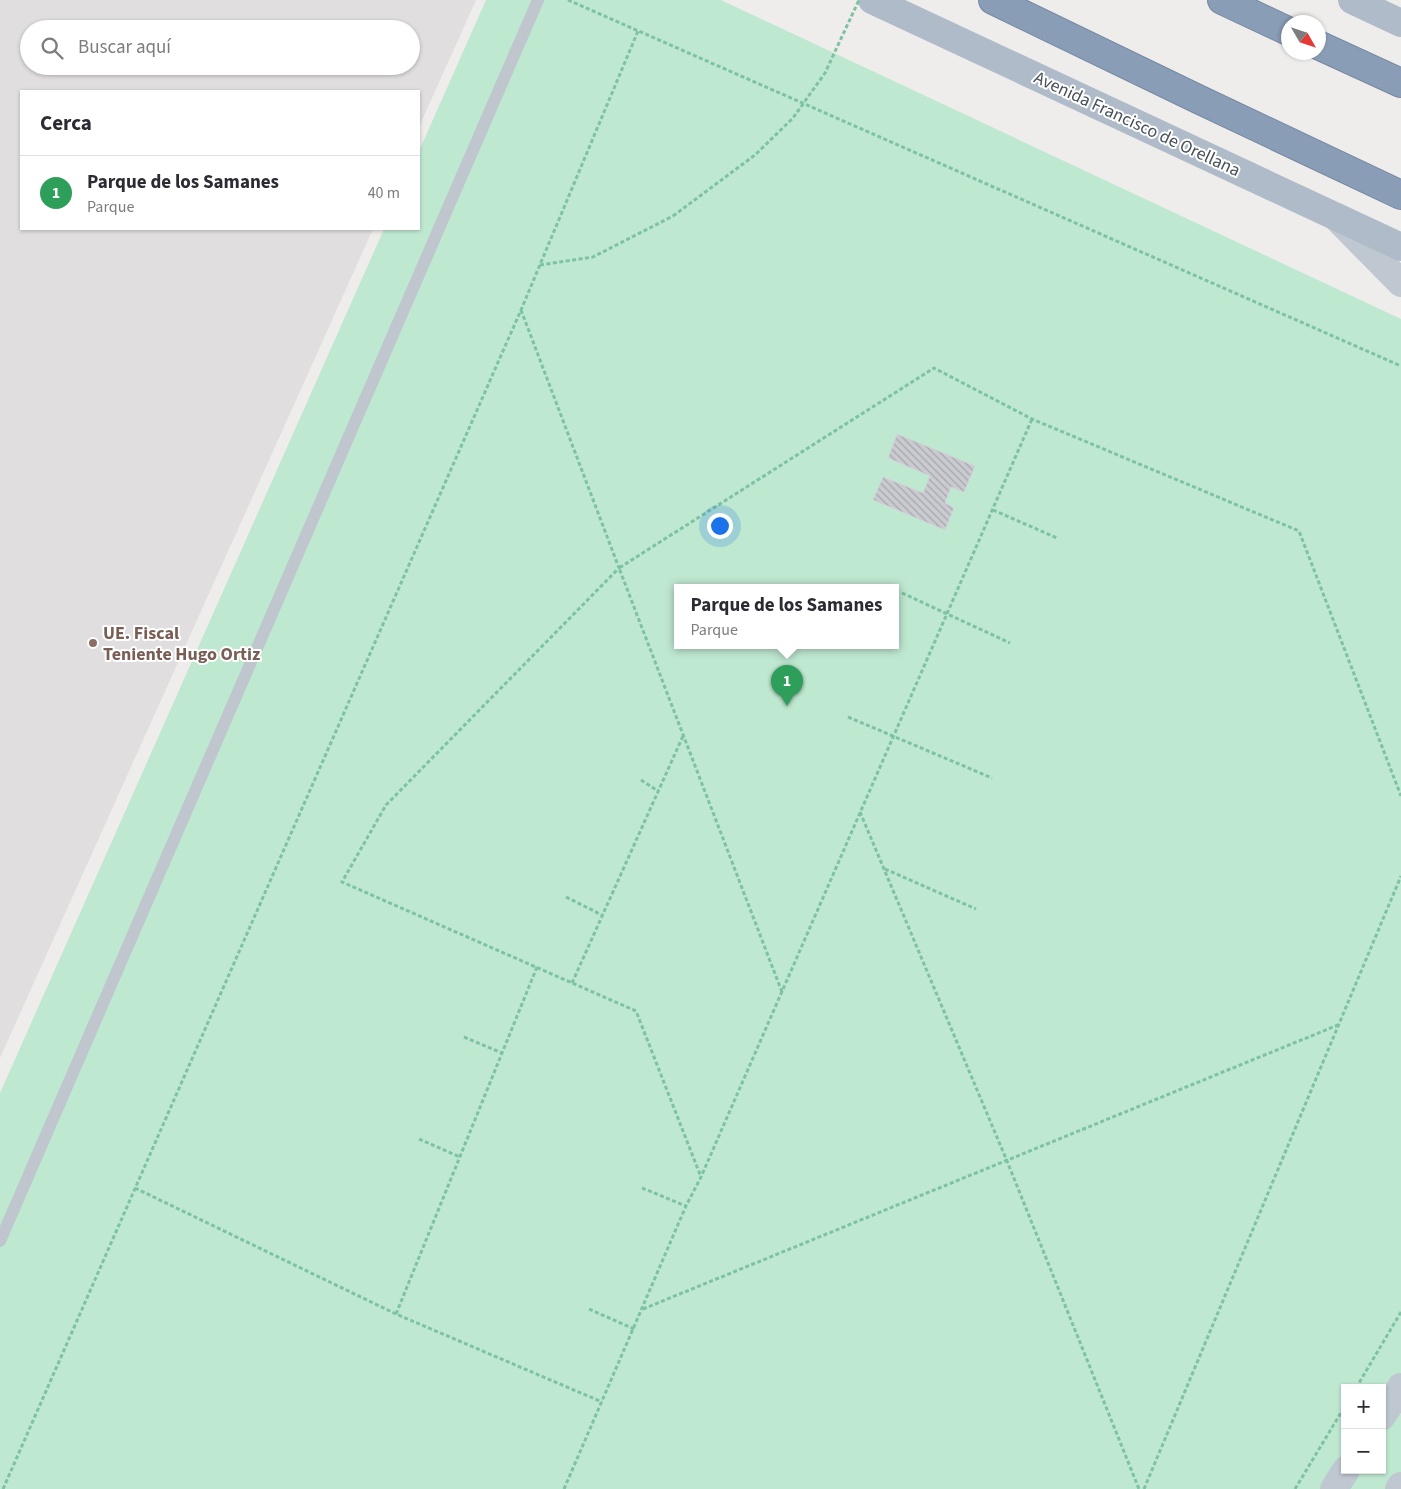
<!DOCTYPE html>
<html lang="es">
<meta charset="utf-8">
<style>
:root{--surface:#fff;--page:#f2f2f3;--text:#2b2b33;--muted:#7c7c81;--line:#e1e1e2;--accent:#2f69c7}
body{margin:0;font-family:"Source Sans 3",sans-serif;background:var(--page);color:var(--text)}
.controls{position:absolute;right:15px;bottom:15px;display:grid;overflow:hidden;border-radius:0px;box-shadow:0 1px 4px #0004}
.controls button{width:45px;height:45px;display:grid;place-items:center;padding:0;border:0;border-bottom:1px solid var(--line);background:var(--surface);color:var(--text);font:25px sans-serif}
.compass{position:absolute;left:1281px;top:15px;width:45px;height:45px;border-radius:50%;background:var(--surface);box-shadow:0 1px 4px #0004;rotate:129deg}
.you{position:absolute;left:719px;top:525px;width:18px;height:18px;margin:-12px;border:4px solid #fff;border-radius:50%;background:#1a73e8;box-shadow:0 0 0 8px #1a73e833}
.badge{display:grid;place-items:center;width:32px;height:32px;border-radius:50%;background:var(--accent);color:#fff;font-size:16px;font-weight:700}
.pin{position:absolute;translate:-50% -41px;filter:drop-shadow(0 1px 2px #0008)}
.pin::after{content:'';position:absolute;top:26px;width:18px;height:15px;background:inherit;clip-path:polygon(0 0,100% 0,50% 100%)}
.popup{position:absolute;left:674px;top:584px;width:225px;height:65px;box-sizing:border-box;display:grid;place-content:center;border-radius:0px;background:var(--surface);filter:drop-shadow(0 1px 4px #0005);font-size:16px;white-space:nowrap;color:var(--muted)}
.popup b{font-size:19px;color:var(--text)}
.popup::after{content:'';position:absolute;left:50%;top:100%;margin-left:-10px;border:10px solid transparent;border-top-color:var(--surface)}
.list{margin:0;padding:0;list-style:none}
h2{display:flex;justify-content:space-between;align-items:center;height:65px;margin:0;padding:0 20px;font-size:21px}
h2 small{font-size:16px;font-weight:400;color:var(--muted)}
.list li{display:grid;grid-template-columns:32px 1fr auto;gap:15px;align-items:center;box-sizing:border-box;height:75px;padding:0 20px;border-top:1px solid var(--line)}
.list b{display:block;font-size:19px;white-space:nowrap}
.list p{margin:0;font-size:16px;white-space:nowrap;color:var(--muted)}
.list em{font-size:16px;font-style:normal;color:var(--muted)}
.icon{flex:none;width:28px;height:28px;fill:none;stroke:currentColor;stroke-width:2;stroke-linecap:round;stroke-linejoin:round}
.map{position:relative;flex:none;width:1401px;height:1489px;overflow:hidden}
.search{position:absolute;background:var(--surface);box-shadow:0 1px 4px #0004;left:20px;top:20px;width:400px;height:55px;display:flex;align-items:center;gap:12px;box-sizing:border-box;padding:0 18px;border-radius:28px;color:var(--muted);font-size:19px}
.panel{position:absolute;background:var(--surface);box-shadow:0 1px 4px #0004;left:20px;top:90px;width:400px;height:140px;border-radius:0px}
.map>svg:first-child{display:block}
</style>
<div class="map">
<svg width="1401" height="1489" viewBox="0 0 1401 1489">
<defs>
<pattern id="building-back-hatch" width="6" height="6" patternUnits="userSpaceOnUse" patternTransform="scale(1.25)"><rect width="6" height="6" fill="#cacbd1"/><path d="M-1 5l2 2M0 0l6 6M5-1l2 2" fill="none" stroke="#a6a7ac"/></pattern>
</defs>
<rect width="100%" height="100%" fill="#efedec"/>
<path fill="#e0dede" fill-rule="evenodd" d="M0 0H476L419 127V91H21V229H373L0 1058ZM29 29H411V66H29Z"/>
<path fill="#bfe8d1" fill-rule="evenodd" d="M486 0H721L1401 319V1489H0V1093L384 229H419V151ZM678 587H896V645H678ZM1345 1388H1382V1470H1345Z"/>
<polygon fill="url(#building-back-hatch)" stroke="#d1d3d7" points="897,434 975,466 964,492 951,487 945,503 954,508 945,530 873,500 883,477 923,493 930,476 888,458"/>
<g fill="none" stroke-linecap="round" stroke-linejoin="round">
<g stroke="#7588a1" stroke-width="30">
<g id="highway">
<polyline points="993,0 1200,100 1401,195"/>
<polyline points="1222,0 1288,31"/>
<polyline points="1318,45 1401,83"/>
</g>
</g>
<g stroke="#7cc2a3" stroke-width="3" stroke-dasharray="4 2.5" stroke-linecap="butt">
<polyline points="568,0 1401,366"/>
<polyline points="540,265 593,257 673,216"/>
<polyline points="521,310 619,568 386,805 342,882 636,1011 701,1177"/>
<polyline points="993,510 1057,538"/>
<polyline points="902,593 1010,643"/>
<polyline points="848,717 992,778"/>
<polyline points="641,780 658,791"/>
<polyline points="860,812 1007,1161 1139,1489"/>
<polyline points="885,869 976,909"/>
<polyline points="566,897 602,915"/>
<polyline points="537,967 396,1314 602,1402"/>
<polyline points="572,983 683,736"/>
<polyline points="782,992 619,568 934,368 1032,419 1299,531 1401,796"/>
<polyline points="464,1037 502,1053"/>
<polyline points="419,1139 460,1157"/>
<polyline points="135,1188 396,1314"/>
<polyline points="642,1188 686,1206"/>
<polyline points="589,1309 634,1329"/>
<polyline points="643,1309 1338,1025"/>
<polyline points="1356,1388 1401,1312"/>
<polyline points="3,1489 521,310 638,31"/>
<polyline points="564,1489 686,1206 701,1177 1032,419"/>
<polyline points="1144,1489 1401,876"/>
<polyline points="1295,1489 1345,1406"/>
</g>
<polyline stroke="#bfc6cd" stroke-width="12" points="0,1241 538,0"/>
<g stroke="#bfc7d1" stroke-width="28">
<polyline points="1336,217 1401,283"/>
<polyline points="1382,1416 1401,1387"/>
<polyline points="1334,1489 1346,1470"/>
<polyline points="1399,1489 1401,1486"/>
</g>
<g stroke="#afbbc8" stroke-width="28">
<polyline points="872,0 1401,247"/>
<polyline points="1352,0 1401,23"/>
</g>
<use href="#highway" stroke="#8a9db6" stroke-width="28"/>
<polyline stroke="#7cc2a3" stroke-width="3" stroke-dasharray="4 2.5" stroke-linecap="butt" points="673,216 755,155 793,118 825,73 859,0"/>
</g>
<circle fill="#8d6e63" stroke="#fff" stroke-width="2" cx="93" cy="643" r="5"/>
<g text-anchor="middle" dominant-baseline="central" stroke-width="4" stroke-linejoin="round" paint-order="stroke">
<g font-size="18" fill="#474f57" stroke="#fff">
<text transform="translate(1137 124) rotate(25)">Avenida Francisco de Orellana</text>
</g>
<g font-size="18" font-weight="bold" fill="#785e54" stroke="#fff" text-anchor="start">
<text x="103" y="633">UE. Fiscal<tspan x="103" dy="21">Teniente Hugo Ortiz</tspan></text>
</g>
</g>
</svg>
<div class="controls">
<button>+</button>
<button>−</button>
</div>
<svg class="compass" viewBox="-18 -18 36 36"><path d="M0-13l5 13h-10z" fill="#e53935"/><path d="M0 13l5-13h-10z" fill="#7c7c81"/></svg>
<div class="you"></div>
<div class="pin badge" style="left:787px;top:706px;background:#2e9e5b">1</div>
<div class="popup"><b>Parque de los Samanes</b>Parque</div>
<div class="search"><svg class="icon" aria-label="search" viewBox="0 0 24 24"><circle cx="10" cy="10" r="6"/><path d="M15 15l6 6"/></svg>Buscar aquí</div>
<section class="panel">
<h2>Cerca<small></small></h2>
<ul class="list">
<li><span class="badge" style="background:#2e9e5b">1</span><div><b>Parque de los Samanes</b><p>Parque</p></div><em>40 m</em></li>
</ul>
</section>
</div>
